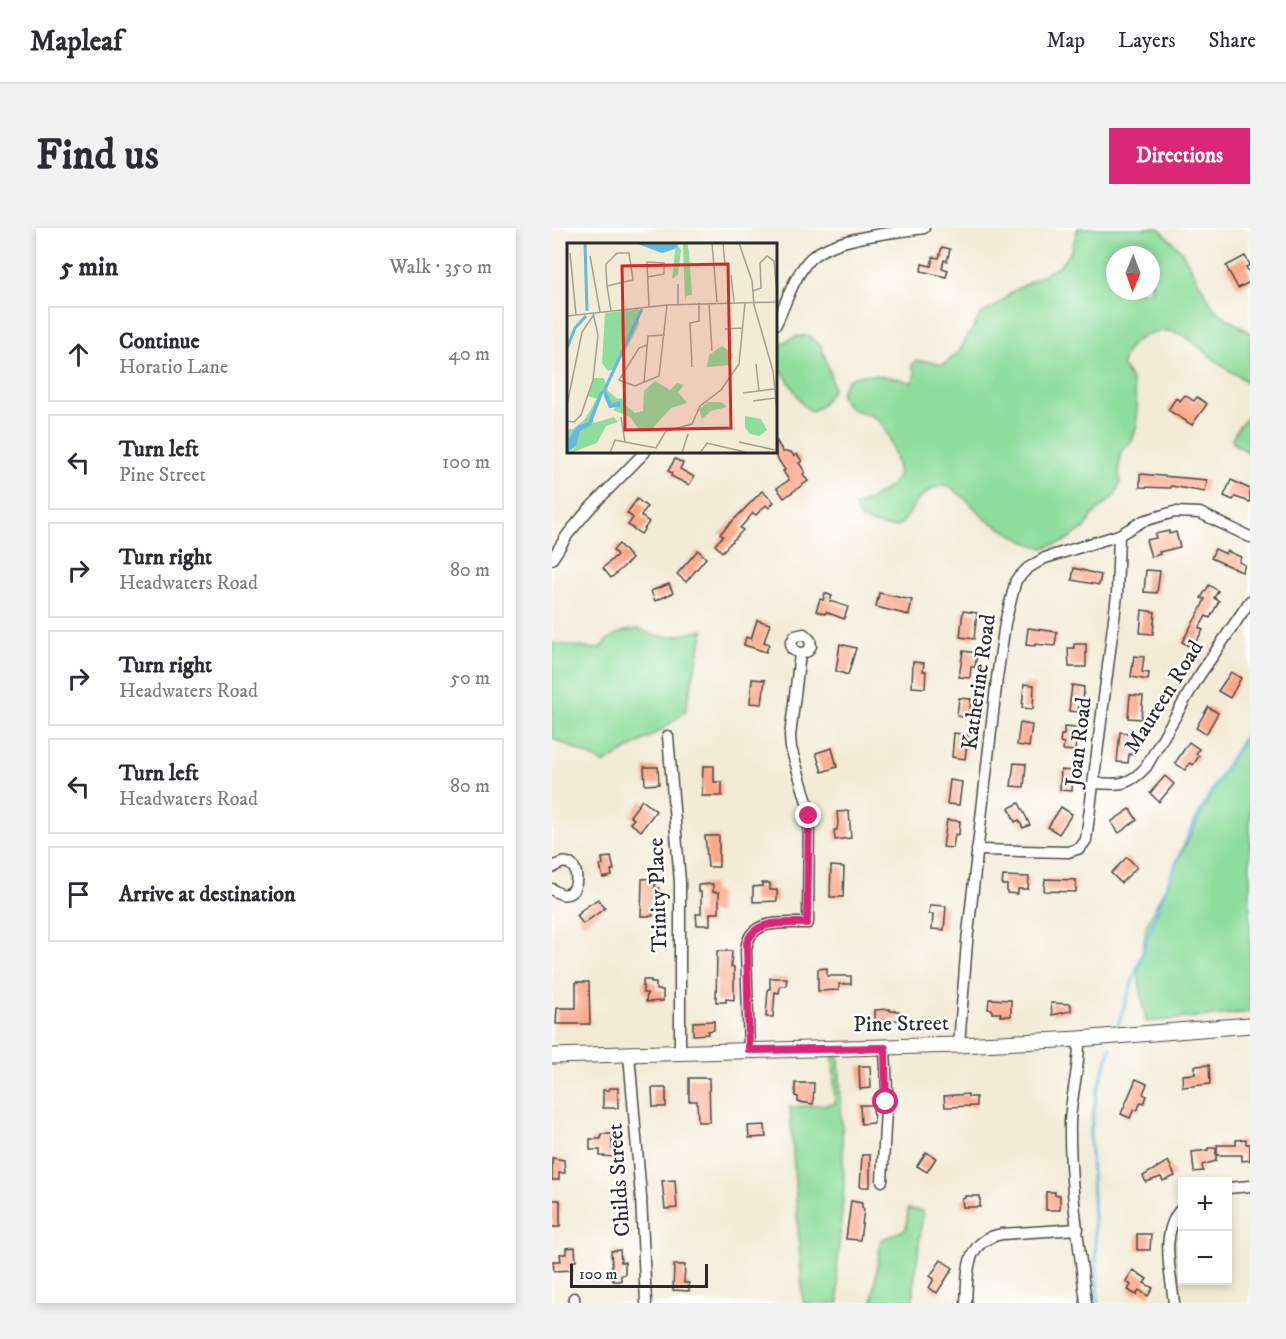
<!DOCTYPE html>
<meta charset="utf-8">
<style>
:root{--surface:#fff;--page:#f2f2f3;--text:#2b2b33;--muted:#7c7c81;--line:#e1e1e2;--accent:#db2777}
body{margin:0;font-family:"IM FELL DW Pica",serif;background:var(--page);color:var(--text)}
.controls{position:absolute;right:18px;bottom:18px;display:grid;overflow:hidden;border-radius:0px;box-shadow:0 3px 9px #0003}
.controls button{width:54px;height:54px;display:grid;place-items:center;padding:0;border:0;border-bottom:2px solid var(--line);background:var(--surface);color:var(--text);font:30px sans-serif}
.compass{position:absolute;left:554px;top:18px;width:54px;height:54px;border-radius:50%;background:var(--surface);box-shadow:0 3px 9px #0003;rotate:181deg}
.scale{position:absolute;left:18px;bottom:15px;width:138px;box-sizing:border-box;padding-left:6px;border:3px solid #2b2b2b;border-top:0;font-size:16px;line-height:21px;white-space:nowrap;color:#2b2b2b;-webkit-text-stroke:4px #fff;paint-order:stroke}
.stop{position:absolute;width:18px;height:18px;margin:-14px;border:4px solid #db2777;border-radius:50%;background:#fff}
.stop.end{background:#db2777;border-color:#fff;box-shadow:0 2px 6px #0008}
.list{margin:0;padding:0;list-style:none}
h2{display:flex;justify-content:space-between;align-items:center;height:78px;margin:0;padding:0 24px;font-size:26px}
h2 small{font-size:20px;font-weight:400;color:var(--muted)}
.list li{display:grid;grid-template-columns:39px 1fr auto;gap:18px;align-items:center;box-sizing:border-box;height:96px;margin:0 12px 12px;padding:0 12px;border:2px solid var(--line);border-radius:0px}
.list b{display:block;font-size:22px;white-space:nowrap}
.list p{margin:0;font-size:20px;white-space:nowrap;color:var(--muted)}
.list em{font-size:20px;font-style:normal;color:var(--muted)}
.icon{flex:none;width:33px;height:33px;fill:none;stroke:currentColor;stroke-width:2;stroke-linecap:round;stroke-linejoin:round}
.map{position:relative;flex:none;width:698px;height:1075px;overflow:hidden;border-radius:0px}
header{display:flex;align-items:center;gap:36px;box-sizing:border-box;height:84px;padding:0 30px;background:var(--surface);border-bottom:2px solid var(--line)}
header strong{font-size:28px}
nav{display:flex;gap:33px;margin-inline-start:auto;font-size:21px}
.intro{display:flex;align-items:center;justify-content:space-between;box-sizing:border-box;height:144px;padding:0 36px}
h1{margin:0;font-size:42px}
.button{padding:15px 27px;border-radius:0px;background:var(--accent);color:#fff;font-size:21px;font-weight:700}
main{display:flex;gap:36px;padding:0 36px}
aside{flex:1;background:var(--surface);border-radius:0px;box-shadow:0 3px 9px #0003}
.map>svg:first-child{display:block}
</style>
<header>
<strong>Mapleaf</strong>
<nav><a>Map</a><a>Layers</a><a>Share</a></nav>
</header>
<div class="intro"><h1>Find us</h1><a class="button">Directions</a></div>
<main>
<aside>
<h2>5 min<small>Walk · 350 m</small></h2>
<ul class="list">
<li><svg class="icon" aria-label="ahead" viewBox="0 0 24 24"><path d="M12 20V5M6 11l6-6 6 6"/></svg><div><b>Continue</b><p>Horatio Lane</p></div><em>40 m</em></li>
<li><svg class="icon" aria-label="left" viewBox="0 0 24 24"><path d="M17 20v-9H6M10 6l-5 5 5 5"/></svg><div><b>Turn left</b><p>Pine Street</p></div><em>100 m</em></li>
<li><svg class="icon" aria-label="right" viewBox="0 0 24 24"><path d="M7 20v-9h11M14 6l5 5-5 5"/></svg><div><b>Turn right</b><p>Headwaters Road</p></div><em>80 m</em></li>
<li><svg class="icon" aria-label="right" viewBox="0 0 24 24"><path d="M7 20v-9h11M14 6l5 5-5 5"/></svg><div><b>Turn right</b><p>Headwaters Road</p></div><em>50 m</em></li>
<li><svg class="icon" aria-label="left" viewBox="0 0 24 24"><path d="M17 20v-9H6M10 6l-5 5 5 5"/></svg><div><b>Turn left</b><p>Headwaters Road</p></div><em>80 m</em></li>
<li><svg class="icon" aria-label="arrive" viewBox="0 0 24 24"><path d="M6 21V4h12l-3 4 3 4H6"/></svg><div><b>Arrive at destination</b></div></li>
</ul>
</aside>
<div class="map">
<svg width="698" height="1075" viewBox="0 0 698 1075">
<rect width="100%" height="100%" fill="#fff"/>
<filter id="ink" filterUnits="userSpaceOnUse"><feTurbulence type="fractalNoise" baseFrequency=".0167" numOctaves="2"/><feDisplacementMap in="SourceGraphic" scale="12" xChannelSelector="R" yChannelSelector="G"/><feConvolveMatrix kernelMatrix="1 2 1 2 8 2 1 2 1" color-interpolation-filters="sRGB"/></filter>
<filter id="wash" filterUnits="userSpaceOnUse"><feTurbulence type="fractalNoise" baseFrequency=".008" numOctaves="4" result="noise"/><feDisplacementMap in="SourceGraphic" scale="24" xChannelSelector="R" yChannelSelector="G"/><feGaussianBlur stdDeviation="1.35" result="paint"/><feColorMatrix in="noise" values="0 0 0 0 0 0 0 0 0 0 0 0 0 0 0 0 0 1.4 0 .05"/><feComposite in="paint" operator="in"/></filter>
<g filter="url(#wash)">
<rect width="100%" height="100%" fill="#f2ebd5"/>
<g fill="#8edd9c" stroke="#5c8464" stroke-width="1.5" fill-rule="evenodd">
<path d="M526 0H607L630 24 663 82 698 105V160C691 147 680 146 669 137 657 128 645 115 632 108 613 97 586 105 574 124 572 127 571 133 570 137L580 153 585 177V198L580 213 569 224 567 240 568 255 563 267 540 288 533 300 511 314 491 320 472 313 433 291 416 273 396 257C391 258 383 259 378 262 344 284 365 315 307 290L303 278C320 270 338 263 347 246 344 231 337 202 326 192 310 180 298 188 288 166L295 152C300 150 305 148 310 147 319 146 353 150 359 155L364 146 360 138 363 133H376L391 137 406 125 429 86 443 79 461 63 506 39 519 24ZM563 27H599V63H563Z"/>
<polygon points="257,107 269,118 278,144 281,161 269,178 259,183 251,177 226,136 229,116 243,109"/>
<polygon points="698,187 698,225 682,216 680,210 687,198"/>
<path d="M89 401C108 415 131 406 152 402L133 484 111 501 51 536 50 534 0 510V415L42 421 48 420C58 406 72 402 89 401Z"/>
<polygon points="698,502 698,784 594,794 586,746 595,696 668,548"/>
<polygon points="287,827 292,959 285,1043 287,1075 251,1075 238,879 283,876 281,828"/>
<polygon points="356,981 371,983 360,1075 320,1075 329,1012 354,1001"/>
</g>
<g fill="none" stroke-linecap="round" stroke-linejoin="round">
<g stroke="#63b9df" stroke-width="3">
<path d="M566 797C587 735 607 672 634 612 652 573 674 537 698 501"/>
<polyline points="546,1075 538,907 545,863 559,820"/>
</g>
</g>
<g id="blocks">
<g fill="#fba78a">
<polygon points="390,19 398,21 395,33 392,32 390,40 396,42 394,49 369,43 370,36 379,38 381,29 387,30"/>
<polygon points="693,28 698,37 694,39 698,46 698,54 686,60 674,38"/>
<polygon points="633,167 642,173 645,169 655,176 640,197 616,182 624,170 628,173"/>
<polygon points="224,212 231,224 239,224 242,228 245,226 250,233 247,235 253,244 251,246 256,253 232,270 225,260 237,252 231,243 233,242 224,228"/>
<polygon points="123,231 131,235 128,241 142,249 137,257 119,248 120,245 116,243"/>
<polygon points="588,246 655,252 653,264 619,258 619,260 588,259"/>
<polygon points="679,252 698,261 698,274 683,269 681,272 672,268"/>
<polygon points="210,263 222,274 217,280 214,277 204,287 201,285 188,300 191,302 170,324 163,317 171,308 168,306"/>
<polygon points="85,271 95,279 89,288 97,294 89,306 76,297 81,290 75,285"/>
<polygon points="617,303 617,306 624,304 628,319 607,324 608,326 599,329 594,312 604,310 603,306"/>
<polygon points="67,316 80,331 59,350 51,340 65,327 61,322"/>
<polygon points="663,321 674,326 675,323 689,329 687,334 693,337 690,344 659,330"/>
<polygon points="146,322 154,330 134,354 125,346"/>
<polygon points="522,340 549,347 547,357 520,352"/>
<polygon points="594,342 608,343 605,365 592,364"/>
<polygon points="117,356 121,365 103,373 99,363"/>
<polygon points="657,357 666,363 662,370 667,373 658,390 654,388 647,400 651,402 640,420 630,414 647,384 653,371 649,370"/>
<polygon points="273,365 280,368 278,373 296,379 292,391 274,384 273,386 264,383 268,371 271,372"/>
<polygon points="327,365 360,372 357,387 324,379"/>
<polygon points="590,382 603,384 601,406 588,405"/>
<polygon points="411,383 425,385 422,411 408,409"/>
<polygon points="205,392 218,396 212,414 217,416 214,424 192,417 194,409 199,411"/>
<polygon points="476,400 505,404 503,418 483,416 483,418 474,417"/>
<polygon points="288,416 304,420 296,447 284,443"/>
<polygon points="522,416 534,416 534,439 517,439 516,420 522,420"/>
<polygon points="411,423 425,425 423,439 419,439 418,450 407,449"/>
<polygon points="582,428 592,429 590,444 597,445 596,452 579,449"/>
<polygon points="361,434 372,435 371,443 374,443 373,460 360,459"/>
<polygon points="679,444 689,450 678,470 666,463"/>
<polygon points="200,451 213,452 210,476 198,475"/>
<polygon points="472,456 482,457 481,481 470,480"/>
<polygon points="520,457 532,459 531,473 528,473 526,484 517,483"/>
<polygon points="578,467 591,468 589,491 576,490"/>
<polygon points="407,470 419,471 417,490 405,488"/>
<polygon points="656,479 666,485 654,506 644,500"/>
<polygon points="468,495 480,497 477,519 465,517"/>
<polygon points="512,499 525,500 523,523 511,522 512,515 508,514 509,507 512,507"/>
<polygon points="568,504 582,506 580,527 577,526 576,535 565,534"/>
<polygon points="402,505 416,507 413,531 400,529"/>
<polygon points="637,514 647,521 644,526 647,528 641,537 638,535 633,542 623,535"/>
<polygon points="280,520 285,539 270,544 264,525"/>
<polygon points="462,535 474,536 472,559 459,558"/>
<polygon points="151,538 162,538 162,554 170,554 170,568 150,568"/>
<polygon points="92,539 106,539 107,556 93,557"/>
<polygon points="509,542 521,543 520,563 508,562"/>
<polygon points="613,548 622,556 607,574 598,565"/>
<polygon points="398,552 410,554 407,577 395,576"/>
<polygon points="90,572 104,583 89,603 78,595 82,591 78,588"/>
<polygon points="467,575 478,597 471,600 467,592 463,594 457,580"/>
<polygon points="509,579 520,586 507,606 496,599"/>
<polygon points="578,581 585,592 567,605 559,594"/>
<polygon points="297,583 299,610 283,612 282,602 285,602 286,595 285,584"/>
<polygon points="395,592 408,593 407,607 403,606 401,620 391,619"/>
<polygon points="153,608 167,608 167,639 156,639"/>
<polygon points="59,629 62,642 59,642 60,648 51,650 48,637 51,637 50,630"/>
<polygon points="575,629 585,639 569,655 559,645"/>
<polygon points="279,638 292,639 291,669 278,669"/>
<polygon points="451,648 477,649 476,661 466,661 466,666 455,665 455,657 450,657"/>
<polygon points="103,650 103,660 107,660 107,681 100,681 101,688 89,688 90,651"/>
<polygon points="493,651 524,652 524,664 492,663"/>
<polygon points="210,655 218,655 218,662 225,662 225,673 201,674 201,659 210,658"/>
<polygon points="161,656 161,664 167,664 167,685 158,685 158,697 145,697 144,686 149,686 149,664 146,664 146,657"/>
<polygon points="46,671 53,680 31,696 25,688 29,684 28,683"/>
<polygon points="378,677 394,678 392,702 380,701 381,686 377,686"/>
<polygon points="165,723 180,723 179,739 182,739 182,772 174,771 174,774 164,774"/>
<polygon points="275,740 275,748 299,748 299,756 287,756 287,762 266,763 266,741"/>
<polygon points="218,750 235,750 234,758 228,758 227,765 223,764 221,789 214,789 216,761 218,761"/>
<polygon points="91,752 99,752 99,755 104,755 104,762 111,762 111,773 94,774 95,765 91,765"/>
<polygon points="24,754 37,754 38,796 4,796 5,780 24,780"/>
<polygon points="437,771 459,772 459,788 448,788 449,785 440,785 440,781 436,781"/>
<polygon points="499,775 519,776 519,783 500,787"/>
<polygon points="338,781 338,783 347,783 347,792 323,793 323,782"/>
<polygon points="162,793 162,802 156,803 156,806 141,807 141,794"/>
<polygon points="657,837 658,856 631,859 630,847 643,846 643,838"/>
<polygon points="307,838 318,838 319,860 308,861"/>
<polygon points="137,850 157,850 158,894 146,894 145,873 137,873"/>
<polygon points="584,851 595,856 591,866 595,868 592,875 589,874 585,883 582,881 578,890 569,886"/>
<polygon points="243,855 262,855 261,876 246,874 246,869 243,868"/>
<polygon points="57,860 66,860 66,880 51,880 51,862 57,862"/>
<polygon points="100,860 114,860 114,879 101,879"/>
<polygon points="416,866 416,869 424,869 424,878 393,879 392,868"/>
<polygon points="308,877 321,877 322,895 309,896"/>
<polygon points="213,897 214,909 197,910 196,898"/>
<polygon points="49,906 60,906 60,920 64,920 64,929 48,928 48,922 38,922 38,911 49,911"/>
<polygon points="694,911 694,916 698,916 698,932 690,933 690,927 665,927 665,917 684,917 684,912"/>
<polygon points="656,920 664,920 664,933 650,937 651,943 642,944 640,924 656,922"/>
<polygon points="374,924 384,930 375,944 365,938"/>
<polygon points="310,927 318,927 318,959 308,959"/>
<polygon points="0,930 12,932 13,945 7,945 7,952 0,952"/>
<polygon points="616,933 623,948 611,953 609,949 594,954 591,948"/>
<polygon points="123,952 125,980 113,981 110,953"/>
<polygon points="494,964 503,964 503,967 508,967 508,982 494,982"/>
<polygon points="413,968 428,968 428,979 411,979 410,971 413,970"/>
<rect x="0" y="972" width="8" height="27"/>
<polygon points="299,973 310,975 310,980 312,981 308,1012 294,1011"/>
<polygon points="585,1006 599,1006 598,1022 585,1022"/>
<polygon points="23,1019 24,1033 20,1033 20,1042 2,1043 1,1033 9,1033 8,1026 14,1026 14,1020"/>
<polygon points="68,1022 69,1034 73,1034 73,1046 69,1047 69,1053 61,1053 59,1023"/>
<polygon points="389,1032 401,1040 385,1065 377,1060 382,1051 378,1048"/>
<polygon points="122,1037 133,1037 132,1055 137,1055 137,1063 121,1062"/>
<polygon points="581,1042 595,1051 592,1055 601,1060 596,1068 587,1062 584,1067 576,1062 579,1057 574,1053"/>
</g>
</g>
</g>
<g filter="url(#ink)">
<use href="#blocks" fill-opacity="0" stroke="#494844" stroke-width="1.5"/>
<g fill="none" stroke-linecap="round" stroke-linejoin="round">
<g stroke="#494844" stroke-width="13">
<g id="street">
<path d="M224 96C234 75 241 51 256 33 277 9 341 5 372 0"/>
<polyline points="0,331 16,306 38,280 93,224"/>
<polyline points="116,508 128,654 128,825"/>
<path d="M542 555C566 557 577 558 594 539L645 451 698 373"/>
<polyline points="425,622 516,624 528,620 534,612 565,367 567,307"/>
<path d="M0 640C33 615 32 686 0 661"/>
<path d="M527 811C528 839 519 866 518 894 517 954 527 1015 534 1075"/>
<polyline points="407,817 415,714 445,450 453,395 464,352 476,340 493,330 567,307 591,293 622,284 648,285 698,309"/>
<path d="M197 822 194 722C197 689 231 696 256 695L257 581 239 520 238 508 248 426 240 421 239 415 243 408 252 406 258 412 259 418 256 423 248 426"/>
<polyline points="77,826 89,969 94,1075"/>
<polyline points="330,953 335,864 333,820"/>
<polyline points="676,960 698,958"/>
<polyline points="22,1070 22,1075"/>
<path d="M414 1075C416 1044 412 1013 450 1006L526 1001"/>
<path d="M622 1075C619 1045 607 1004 630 980"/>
</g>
</g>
<g stroke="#494844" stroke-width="17">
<polyline id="secondary" points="0,828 407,817 527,811 698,797"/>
</g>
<use href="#street" stroke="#fff" stroke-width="10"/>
<use href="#secondary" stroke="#fff" stroke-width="15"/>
</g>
</g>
<g fill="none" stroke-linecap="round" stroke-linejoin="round" filter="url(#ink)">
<path stroke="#db2777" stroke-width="8" d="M257 588 255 695C234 696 203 690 195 715L197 822 333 820 334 874"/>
</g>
<g text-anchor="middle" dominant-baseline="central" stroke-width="5" stroke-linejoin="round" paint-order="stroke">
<g font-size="22" fill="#2b2b2b" stroke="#fff">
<text transform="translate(427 454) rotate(-82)">Katherine Road</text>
<text transform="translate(612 469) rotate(-58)">Maureen Road</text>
<text transform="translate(527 514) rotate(-83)">Joan Road</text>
<text transform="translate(106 667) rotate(-92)">Trinity Place</text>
<text transform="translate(349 796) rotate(-1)">Pine Street</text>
<text transform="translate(67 952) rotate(-94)">Childs Street</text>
</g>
</g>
<g transform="translate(15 15)">
<rect width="210" height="210" fill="#f2ebd5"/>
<path d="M109 0 114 7 111 32 105 36ZM116 0H120L122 8 125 52 119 53 118 60ZM72 66V81L61 103 47 126 41 128 35 120 38 70ZM155 103 166 111 163 122 140 124 142 112ZM27 135H37L41 148 51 156 60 154 57 161 68 170 76 168 77 148 88 138 103 147 110 140 117 142 111 149 120 160 104 165 84 187 74 189 63 174 46 167 55 159 45 160 38 146 21 179 10 183 0 197V186H6L18 176 30 156 21 153ZM141 159H154L160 164 144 168 135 176 132 166ZM178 173 194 176 200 187 192 193 183 191 178 185ZM47 174 51 179 39 183 30 200 3 210 10 202 13 188 26 176 27 180Z" fill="#8edd9c"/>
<path d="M68 0H111V1L108 6 95 10ZM38 146 45 160 54 158 53 164 42 165 36 150 24 182 13 188 10 202 0 210V197L10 183 21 179 33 149Z" fill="#63b9df"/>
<path fill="none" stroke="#63b9df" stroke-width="3" d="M18 0 20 68M0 105 8 85 19 73M38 146 75 66"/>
<path fill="none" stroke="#a29e91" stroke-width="1.5" d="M145 0 150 59M156 0 158 22M172 0 185 38 187 62 206 128 210 168M3 10 9 72M23 13 33 69M164 32 167 59M81 34 97 31V20L80 19 82 63M40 43 66 37 62 10H50L39 21V27L40 43 44 67M186 48 194 45 193 20 200 13 207 18 210 50M142 60 145 108M111 61V41M0 73 100 62 210 59M163 86H158L176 85M80 102 72 105 52 137 68 143 92 133 100 62M125 121V124L123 80 132 78V60M189 121 192 148M77 140 81 93 98 92M176 150 207 146M186 158 208 155M0 162 15 89 26 73M54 174 58 199M0 178 7 179 14 172 26 137 31 92 26 70M172 199 208 207M43 210 48 197 89 205 99 188 125 181 133 163 154 147 172 121 178 60M115 210 121 191M133 210 140 200 178 209"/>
<path fill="#d62828" fill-opacity="0.15" stroke="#d62828" stroke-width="3" d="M161 21 164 185 58 187 55 23Z"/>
<rect width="210" height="210" fill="none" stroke="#2b2b2b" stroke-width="3"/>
</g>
</svg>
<div class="controls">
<button>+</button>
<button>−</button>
</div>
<svg class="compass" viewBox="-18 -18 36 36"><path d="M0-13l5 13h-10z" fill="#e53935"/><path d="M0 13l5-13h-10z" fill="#7c7c81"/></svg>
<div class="scale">100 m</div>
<div class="stop" style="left:334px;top:874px"></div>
<div class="stop end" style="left:257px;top:588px"></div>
</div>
</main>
